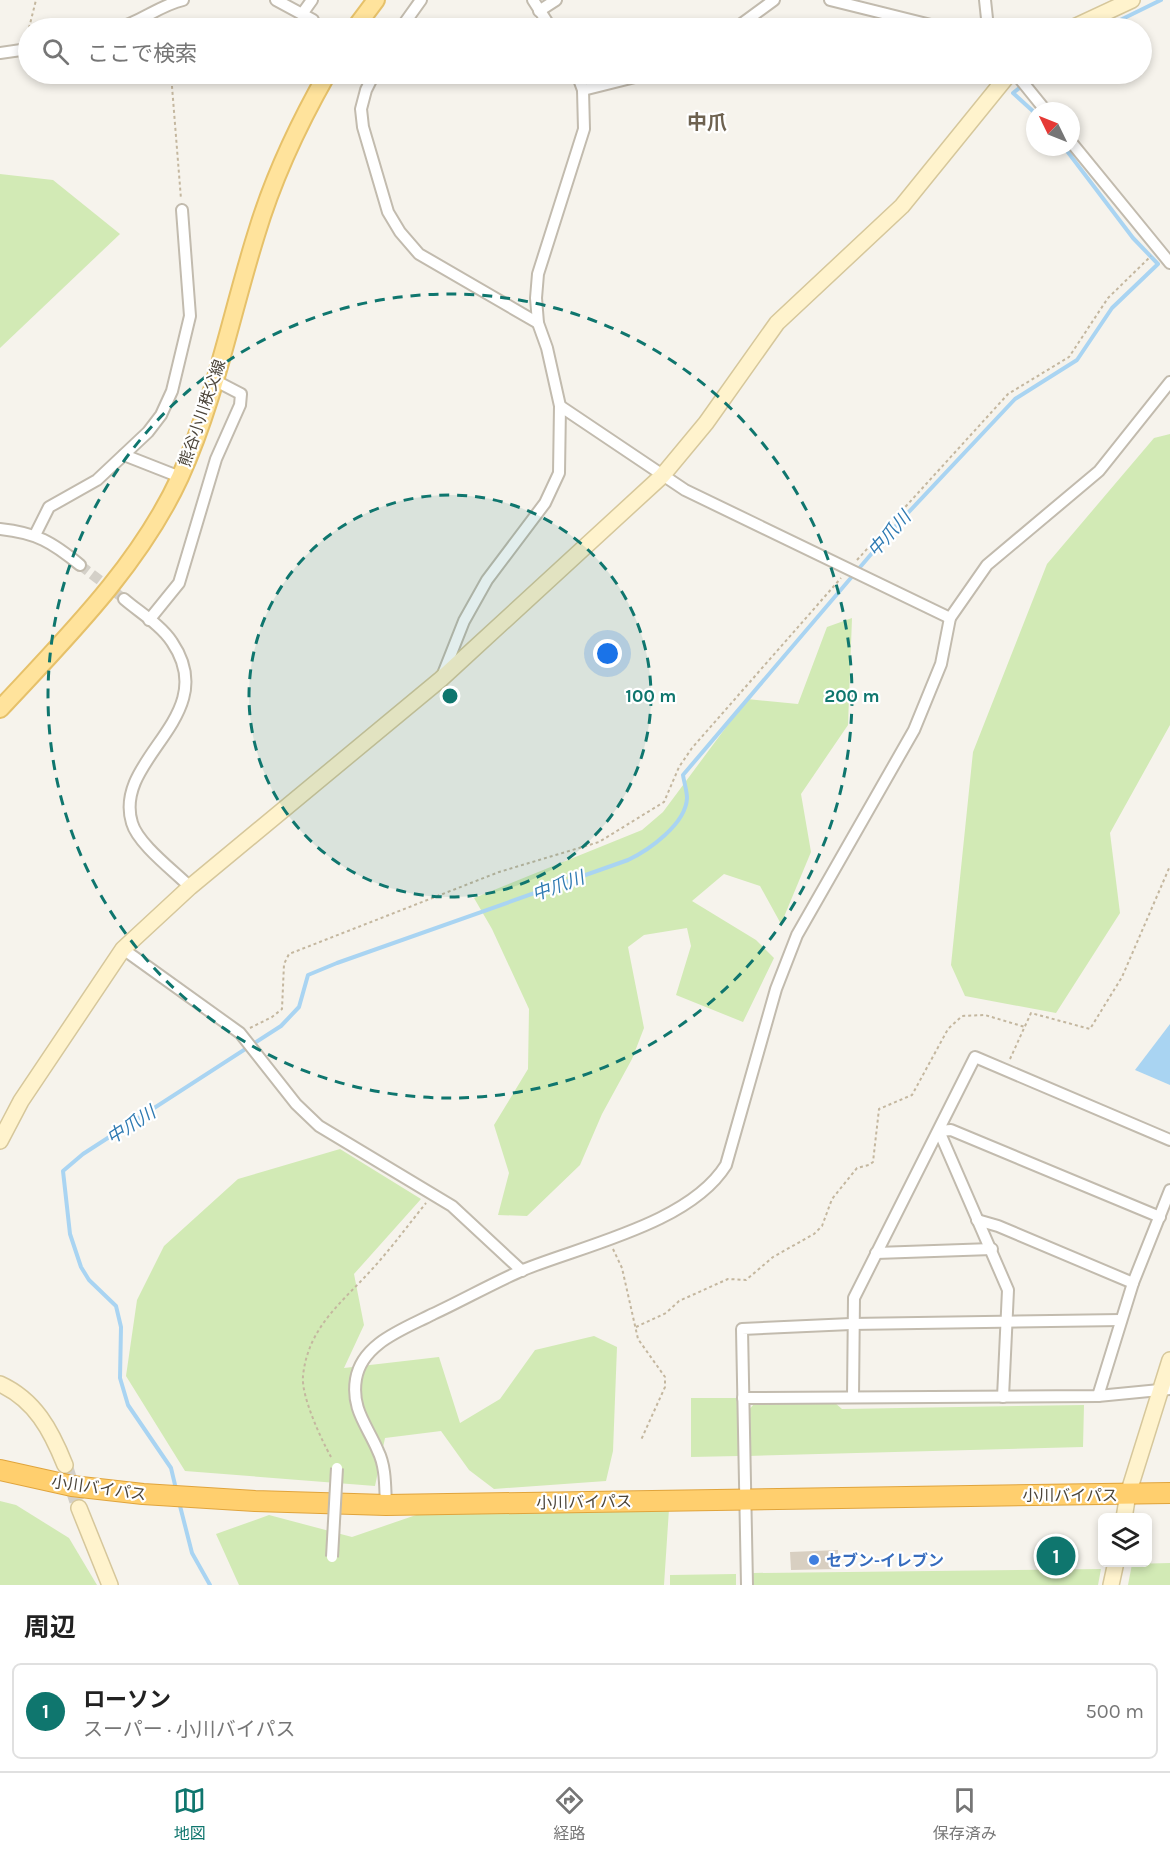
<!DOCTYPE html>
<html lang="ja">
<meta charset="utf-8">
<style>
:root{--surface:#fff;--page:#f6f6f6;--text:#222;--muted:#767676;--line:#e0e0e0;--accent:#0f766e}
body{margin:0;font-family:Karla,"Noto Sans JP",sans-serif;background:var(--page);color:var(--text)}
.controls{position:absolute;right:18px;bottom:18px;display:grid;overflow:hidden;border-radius:9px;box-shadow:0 3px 9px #0003}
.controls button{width:54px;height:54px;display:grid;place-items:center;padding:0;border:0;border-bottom:2px solid var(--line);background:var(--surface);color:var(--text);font:30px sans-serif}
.compass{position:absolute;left:1026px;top:102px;width:54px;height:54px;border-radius:50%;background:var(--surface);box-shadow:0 3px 9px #0003;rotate:313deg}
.you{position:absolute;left:608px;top:654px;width:21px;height:21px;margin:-15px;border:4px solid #fff;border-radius:50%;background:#1a73e8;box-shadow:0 0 0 9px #1a73e833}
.badge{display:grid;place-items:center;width:39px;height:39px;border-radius:50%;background:var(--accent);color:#fff;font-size:20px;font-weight:700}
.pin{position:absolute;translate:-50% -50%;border:3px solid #fff;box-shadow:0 2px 6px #0006}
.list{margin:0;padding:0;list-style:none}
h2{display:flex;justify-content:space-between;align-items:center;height:78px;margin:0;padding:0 24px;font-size:26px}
h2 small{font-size:20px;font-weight:400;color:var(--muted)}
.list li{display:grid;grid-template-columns:39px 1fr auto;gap:18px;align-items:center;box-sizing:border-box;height:96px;margin:0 12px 12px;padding:0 12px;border:2px solid var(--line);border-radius:9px}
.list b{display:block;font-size:22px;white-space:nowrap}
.list p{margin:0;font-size:20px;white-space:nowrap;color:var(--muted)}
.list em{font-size:20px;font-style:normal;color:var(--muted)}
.icon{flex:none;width:33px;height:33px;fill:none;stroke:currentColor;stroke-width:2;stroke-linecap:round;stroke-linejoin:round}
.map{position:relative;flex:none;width:1170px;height:1585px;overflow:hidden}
.search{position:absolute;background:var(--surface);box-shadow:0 3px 9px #0003;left:18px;right:18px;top:18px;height:66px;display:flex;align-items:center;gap:15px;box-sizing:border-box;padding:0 21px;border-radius:33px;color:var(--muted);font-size:22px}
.sheet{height:186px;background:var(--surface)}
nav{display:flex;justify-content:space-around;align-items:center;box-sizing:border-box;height:84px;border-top:2px solid var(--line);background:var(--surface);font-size:16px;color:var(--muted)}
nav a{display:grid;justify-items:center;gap:3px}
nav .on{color:var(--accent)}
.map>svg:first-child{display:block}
</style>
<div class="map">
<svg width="1170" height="1585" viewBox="0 0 1170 1585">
<rect width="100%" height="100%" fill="#f6f3ec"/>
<g fill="#d2eab5">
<polygon points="0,174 53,180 120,234 0,348"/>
<polygon points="1170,434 1170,725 1110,833 1120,913 1056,1013 965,996 951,965 973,752 1047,564 1154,438"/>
<polygon points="852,618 848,725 801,794 811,852 781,924 760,886 724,874 692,901 756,940 774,958 743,1022 676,995 691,946 687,928 644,935 628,947 644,1028 632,1059 602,1114 580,1165 527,1216 498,1215 509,1173 494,1125 528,1069 529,1009 492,929 474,898 642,830 663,812 747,699 798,704 827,627"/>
<polygon points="340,1149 421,1199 354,1274 364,1325 344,1368 439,1357 460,1423 500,1399 535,1350 594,1336 617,1347 613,1451 606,1481 494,1489 469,1470 441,1431 385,1438 375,1486 185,1471 126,1376 137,1300 164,1246 238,1179"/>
<polygon points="691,1398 738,1398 738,1456 691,1457"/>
<polygon points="835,1403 842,1409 1084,1405 1083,1447 748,1456 747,1412 754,1404"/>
<polygon points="0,1501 16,1505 69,1538 97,1585 0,1585"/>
<polygon points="669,1509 664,1585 239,1585 216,1534 269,1515 352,1537 419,1514"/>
<polygon points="1170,1563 1170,1585 1128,1585 1132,1564"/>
<polygon points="1101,1569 1098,1585 753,1585 753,1573"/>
<polygon points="736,1574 736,1585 670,1585 670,1575"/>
</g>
<polygon fill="#a9d4f2" points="1170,1024 1170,1085 1135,1070"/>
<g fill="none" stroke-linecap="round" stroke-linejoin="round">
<g stroke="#a9d4f2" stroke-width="4">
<polyline points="1104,28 1161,0"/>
<polyline points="1035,113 1013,93 1037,74"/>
<path d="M176 1489 171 1468 128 1405 120 1378 121 1327 116 1306 89 1280 81 1267 70 1234 63 1171 83 1154 281 1026 299 1007 308 975 337 963 628 860C649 850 686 824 687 798 687 791 684 782 683 775L890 532 1015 399 1077 360 1112 308 1158 264 1133 238 1064 147"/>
<polyline points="179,1502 192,1553 210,1585"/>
</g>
</g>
<g fill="#d8cfc1">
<polygon points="1075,1549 1075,1563 1038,1564 1038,1550"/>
<polygon points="838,1550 838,1569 791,1570 790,1552"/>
</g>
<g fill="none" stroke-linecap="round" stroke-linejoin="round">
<g stroke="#d4d0c8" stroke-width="10" stroke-dasharray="10 5" stroke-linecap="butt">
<polyline points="313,20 325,28"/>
<polyline points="80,565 124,599"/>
</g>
<polyline stroke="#d4d0c8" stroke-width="15" stroke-dasharray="15 8" stroke-linecap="butt" points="65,1465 79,1508"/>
<g stroke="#c2bbae" stroke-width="14">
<g id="street">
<polyline points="276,0 313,20"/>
<polyline points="533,0 551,28"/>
<polyline points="830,0 943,28"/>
<polyline points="985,0 988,28"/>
<polyline points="539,11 556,0"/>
<polyline points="302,14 312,0"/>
<path d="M118 28C141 22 160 5 183 0"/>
<polyline points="401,28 421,0"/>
<polyline points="736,28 774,0"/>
<polyline points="0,53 28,49"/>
<polyline points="374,74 366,90 361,109 363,127 388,212 400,232 419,254 538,323"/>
<polyline points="1016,74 1046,111"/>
<polyline points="583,90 647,74"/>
<polyline points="1071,142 1170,263"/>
<polyline points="560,406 685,490 950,618"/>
<polyline points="124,455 180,477"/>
<path d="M0 529C37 533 52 542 80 565"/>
<polyline points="35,535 49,507 97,480 148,432 161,415 172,391 190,316 182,210"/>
<path d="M124 599C139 612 161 625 172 642 223 717 112 758 132 823 138 844 174 871 190 887"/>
<polyline points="149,620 179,583 216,459 240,405 241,394 214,380"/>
<polyline points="443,674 464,621 487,580 545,503 559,473 560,406 547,348 538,323 536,298 538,274 584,129 583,90 577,74"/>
<polyline points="123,949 240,1033 296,1104 319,1126 452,1206 522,1271"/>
<polyline points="939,1131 1008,1290 1003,1397"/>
<polyline points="939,1131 951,1130 1160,1217"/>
<polyline points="977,1220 998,1226 1133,1283"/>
<polyline points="876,1253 992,1249"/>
<polyline points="1098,1396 1133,1283 1170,1190"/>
<polyline points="853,1397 854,1298 975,1057 1170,1140"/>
<polyline points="743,1398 1098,1396 1170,1389"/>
<path d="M386 1505C385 1487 386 1467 378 1451 367 1425 351 1409 356 1379 362 1343 404 1329 433 1314 463 1300 493 1283 523 1270 585 1245 690 1223 726 1165L776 989 797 935 914 730 941 664 950 618 987 565 1099 471 1170 382"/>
<polyline points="747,1585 742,1329 851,1324 1121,1320"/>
</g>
</g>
<g stroke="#d6c79b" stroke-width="18">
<g id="secondary">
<polyline points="1072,28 1132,0"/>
<polyline points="0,1141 21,1101 123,949 190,887 441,679 662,476 706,423 777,323 902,206 1009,74"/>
<path d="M0 1384C35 1400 51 1430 65 1465"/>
<polyline points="79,1508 110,1585"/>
<polyline points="1124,1518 1128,1494 1170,1360"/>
<polyline points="1111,1585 1116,1562"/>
</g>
</g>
<g stroke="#e6c16a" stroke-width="20">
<g id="primary">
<polyline points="355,28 376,0"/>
<path d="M0 709C66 638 139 566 180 477 215 400 231 315 256 235 273 178 298 125 327 74"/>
</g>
</g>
<g stroke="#e0a43c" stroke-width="22">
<polyline id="highway" points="0,1470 72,1486 143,1494 255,1501 386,1505 1170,1493"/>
</g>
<g stroke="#c4b79f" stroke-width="2" stroke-dasharray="3 3" stroke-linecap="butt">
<polyline points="29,28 36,0"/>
<polyline points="27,38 28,31"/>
<polyline points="171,74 181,199"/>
<polyline points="857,560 1008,394 1069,357 1108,298 1151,256"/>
<polyline points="250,1028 272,1017 282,1009 284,964 289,954 499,872 599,842 664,802 679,767 692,748 841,578"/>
<polyline points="1010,1059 1031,1013 1090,1029 1122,977 1170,866"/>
<polyline points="613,1249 622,1268 638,1339 665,1377 665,1387 641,1440"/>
<polyline points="636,1327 666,1313 679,1301 728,1279 746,1280 773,1257 814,1234 822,1226 832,1199 857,1168 869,1165 873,1162 879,1109 912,1095 948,1029 962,1016 985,1015 1025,1027"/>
<path d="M331 1457C321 1439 301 1396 303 1376 308 1326 344 1301 374 1267 393 1246 409 1224 426 1203"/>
</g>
<use href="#street" stroke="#fff" stroke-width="10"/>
<use href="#secondary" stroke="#fff3cd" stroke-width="15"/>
<use href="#primary" stroke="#ffe39c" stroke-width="16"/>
<use href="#highway" stroke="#ffcf6e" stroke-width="20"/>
<g stroke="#c2bbae" stroke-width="14" stroke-linecap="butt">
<polyline id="street-bridge" points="332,1557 337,1468"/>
</g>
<use href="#street-bridge" stroke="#fff" stroke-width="10"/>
</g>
<circle cx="450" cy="696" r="201" fill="#0f766e" fill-opacity=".12"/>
<g fill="none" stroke="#0f766e" stroke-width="3" stroke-dasharray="10 8">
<circle cx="450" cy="696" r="201"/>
<circle cx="450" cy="696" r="402"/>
</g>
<circle fill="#3f7fe0" stroke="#fff" stroke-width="2" cx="814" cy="1560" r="6"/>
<g text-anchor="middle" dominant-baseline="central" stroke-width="4.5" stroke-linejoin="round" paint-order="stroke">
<g font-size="16" fill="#4b4439" stroke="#fff">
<text transform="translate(202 413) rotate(-71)">熊谷小川秩父線</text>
<text transform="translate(99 1488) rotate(8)">小川バイパス</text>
<text x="1070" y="1495">小川バイパス</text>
<text transform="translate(584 1502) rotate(-1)">小川バイパス</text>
</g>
<g font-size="16" font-weight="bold" fill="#366cbe" stroke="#fff" text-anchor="start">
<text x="826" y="1560">セブン-イレブン</text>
</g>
<g font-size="18" font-style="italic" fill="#2e7ab2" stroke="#fff">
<text transform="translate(889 534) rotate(-48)">中爪川</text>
<text transform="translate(558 886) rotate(-20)">中爪川</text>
<text transform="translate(131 1125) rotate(-33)">中爪川</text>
</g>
<g font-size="20" font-weight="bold" fill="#6e6250" stroke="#fff">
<text x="707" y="122">中爪</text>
</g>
</g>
<circle cx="450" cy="696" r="9" fill="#0f766e" stroke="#fff" stroke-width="3"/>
<g font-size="18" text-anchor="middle" font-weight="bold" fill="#0f766e" stroke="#fff" stroke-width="4.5" stroke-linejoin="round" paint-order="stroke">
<text x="651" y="702">100 m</text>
<text x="852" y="702">200 m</text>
</g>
</svg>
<div class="controls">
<button><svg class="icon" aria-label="layers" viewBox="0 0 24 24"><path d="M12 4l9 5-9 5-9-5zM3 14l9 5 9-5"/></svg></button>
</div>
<svg class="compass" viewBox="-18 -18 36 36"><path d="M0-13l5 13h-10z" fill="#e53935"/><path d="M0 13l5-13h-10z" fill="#767676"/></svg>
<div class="you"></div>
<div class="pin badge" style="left:1056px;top:1556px">1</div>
<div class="search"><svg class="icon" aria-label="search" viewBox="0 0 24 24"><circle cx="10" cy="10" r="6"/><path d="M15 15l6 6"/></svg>ここで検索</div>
</div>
<section class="sheet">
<h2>周辺<small></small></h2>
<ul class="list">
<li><span class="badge">1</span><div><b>ローソン</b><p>スーパー · 小川バイパス</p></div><em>500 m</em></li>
</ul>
</section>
<nav>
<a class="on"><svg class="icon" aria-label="map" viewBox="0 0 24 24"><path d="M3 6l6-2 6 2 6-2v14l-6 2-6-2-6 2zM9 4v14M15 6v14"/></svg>地図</a>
<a><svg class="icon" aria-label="directions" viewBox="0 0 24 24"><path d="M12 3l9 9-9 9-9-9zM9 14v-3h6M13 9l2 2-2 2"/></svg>経路</a>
<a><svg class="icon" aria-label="saved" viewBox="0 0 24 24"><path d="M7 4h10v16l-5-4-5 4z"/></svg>保存済み</a>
</nav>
